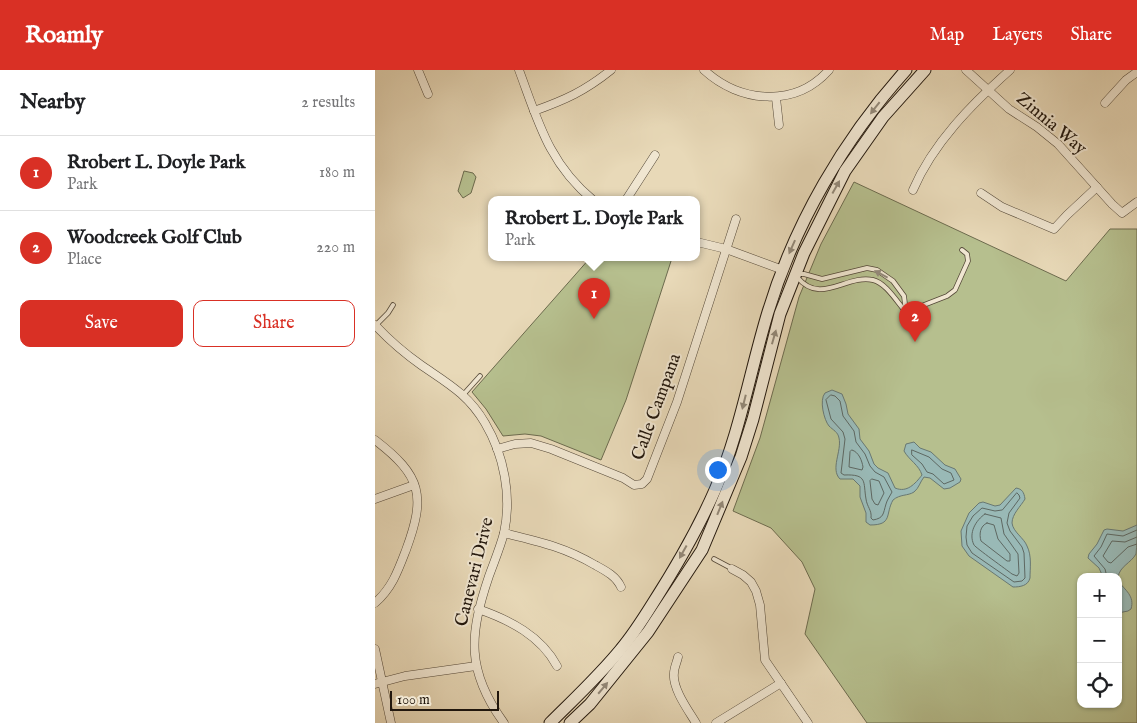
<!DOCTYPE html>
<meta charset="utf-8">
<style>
:root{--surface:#fff;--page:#f2f2f2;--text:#202124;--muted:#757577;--line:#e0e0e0;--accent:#d93025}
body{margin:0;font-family:"IM FELL English",serif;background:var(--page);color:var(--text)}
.controls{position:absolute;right:15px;bottom:15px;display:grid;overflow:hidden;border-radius:10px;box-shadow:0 1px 4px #0004}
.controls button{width:45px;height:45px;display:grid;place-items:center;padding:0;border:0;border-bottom:1px solid var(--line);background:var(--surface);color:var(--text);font:25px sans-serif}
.scale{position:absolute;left:15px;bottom:12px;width:109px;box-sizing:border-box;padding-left:5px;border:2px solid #22170d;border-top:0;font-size:14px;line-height:18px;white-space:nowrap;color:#22170d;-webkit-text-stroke:4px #f0e6d1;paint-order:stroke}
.you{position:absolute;left:342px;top:399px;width:18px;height:18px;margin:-12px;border:4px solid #fff;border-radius:50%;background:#1a73e8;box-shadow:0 0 0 8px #1a73e833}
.badge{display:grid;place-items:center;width:32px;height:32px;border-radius:50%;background:var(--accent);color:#fff;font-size:16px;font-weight:700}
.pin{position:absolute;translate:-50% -41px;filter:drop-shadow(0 1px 2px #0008)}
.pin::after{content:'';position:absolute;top:26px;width:18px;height:15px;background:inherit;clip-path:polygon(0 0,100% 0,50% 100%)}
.popup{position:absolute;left:113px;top:126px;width:212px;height:65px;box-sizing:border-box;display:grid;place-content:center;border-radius:10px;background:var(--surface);filter:drop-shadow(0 1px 4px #0005);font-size:16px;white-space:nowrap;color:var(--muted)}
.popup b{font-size:19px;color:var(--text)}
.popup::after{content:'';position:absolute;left:50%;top:100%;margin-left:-10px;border:10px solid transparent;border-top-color:var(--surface)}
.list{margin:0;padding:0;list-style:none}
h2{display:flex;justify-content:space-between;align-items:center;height:65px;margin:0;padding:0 20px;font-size:21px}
h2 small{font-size:16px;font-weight:400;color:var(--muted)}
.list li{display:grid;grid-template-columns:32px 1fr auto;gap:15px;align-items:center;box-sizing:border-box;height:75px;padding:0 20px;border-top:1px solid var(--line)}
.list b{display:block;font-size:19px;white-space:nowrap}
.list p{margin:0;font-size:16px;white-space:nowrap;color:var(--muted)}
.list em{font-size:16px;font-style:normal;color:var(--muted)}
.actions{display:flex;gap:10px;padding:15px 20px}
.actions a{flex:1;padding:11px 0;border:1px solid var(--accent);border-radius:10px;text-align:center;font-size:18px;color:var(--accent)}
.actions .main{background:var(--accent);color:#fff}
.icon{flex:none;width:28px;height:28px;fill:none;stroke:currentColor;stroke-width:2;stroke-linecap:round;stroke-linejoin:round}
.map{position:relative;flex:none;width:762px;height:653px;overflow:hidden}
header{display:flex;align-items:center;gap:30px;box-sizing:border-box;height:70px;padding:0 25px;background:var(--accent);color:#fff}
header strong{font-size:24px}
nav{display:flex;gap:28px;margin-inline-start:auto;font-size:18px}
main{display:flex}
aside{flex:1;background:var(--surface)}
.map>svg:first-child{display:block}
</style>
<header>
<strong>Roamly</strong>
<nav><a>Map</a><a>Layers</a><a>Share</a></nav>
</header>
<main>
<aside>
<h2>Nearby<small>2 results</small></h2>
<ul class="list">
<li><span class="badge">1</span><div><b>Rrobert L. Doyle Park</b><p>Park</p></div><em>180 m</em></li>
<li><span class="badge">2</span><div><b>Woodcreek Golf Club</b><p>Place</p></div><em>220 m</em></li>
</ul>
<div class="actions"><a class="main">Save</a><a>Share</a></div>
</aside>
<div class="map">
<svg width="762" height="653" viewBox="0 0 762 653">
<rect width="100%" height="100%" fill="#e8d9b8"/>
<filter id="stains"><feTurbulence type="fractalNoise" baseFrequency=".004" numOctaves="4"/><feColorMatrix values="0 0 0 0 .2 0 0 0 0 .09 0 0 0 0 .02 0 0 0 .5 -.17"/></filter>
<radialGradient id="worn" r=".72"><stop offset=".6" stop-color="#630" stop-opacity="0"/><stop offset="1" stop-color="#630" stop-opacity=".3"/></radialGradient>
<g fill="#b6bf8e" stroke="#6c6b4e" fill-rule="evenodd">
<polygon points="89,101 98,103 101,107 96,123 88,128 83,121"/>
<path d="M479 112 691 211 735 159H762V653H492L430 564 440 519 427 492 396 458 358 441 385 368 424 227 446 174ZM706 507H743V634H706Z"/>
<polygon points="215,188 297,188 251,330 226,390 166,366 150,364 128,366 111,339 97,322"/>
</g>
<g fill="#99b9b6" stroke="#697872">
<path d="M457 320 467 324 471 334 473 344 484 359 485 369 494 381 499 394 503 398 513 403 520 418C532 423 540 414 547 405 544 395 534 390 529 381L531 374 539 372 545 378 556 382 570 395 580 399 586 409 585 412 575 418 569 419 555 408 549 407C545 412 544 418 539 422 533 426 525 424 518 430 510 444 518 455 495 455L491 452V443L485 427V416L478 409H465C455 399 467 381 464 368 463 362 458 360 454 356 449 350 444 330 450 323Z"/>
<path d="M641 418C647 419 649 422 650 429 646 436 637 444 637 453 638 462 649 468 652 476 657 486 655 498 655 508 653 516 645 517 638 517L594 486 587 476 586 461 594 443 604 433 608 432 620 436 625 435Z"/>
<path d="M762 455C762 463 762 476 761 484 756 493 745 496 743 507H728L724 498 713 488 714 484 722 474 729 460 732 459 748 461Z"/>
<path d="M743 511C750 520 760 526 756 539L753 541 743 543Z"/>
</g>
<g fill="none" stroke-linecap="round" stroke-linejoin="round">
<g stroke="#5e6862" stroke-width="1">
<path d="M456 325 460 326 465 331 468 346 479 361 481 372 490 384 495 396 500 402 509 407 517 422C515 426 512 430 511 434 508 444 509 448 498 450L496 448C497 440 492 437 491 429 488 412 493 404 469 405L466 403 470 369 468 362 456 349 451 330Z"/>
<path d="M477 380C484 382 487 391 488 397L487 400 474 397 475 382Z"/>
<polygon points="537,380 554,387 567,399 576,403 579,410 569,414 558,404 552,402 547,394 537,385"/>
<polygon points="497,409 504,411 509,423 503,435 500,434 497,429 495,411"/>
<polygon points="642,423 644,425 645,428 634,443 632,453 635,461 647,477 649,483 650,508 647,511 639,512 597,483 592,475 591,467 592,456 598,446 607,438 620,441 627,440"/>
<path d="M610 444 626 448 629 464 643 484 644 503 642 506 637 504C632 500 601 478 599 475 593 463 601 450 610 444Z"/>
<path d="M612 453 619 455 623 469 635 484V491H632L606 471C604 464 605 456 612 453Z"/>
<polyline points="762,467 750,472 737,471 728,486 733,492 736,493 753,477 762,474"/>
<polyline points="732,507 730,499 719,486 726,477 732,464 748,466 762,460"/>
</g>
<g stroke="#544838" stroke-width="5.5">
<g id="lane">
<polyline points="423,204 429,204 447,209 492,198 502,200 518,211 529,226 531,242"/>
<path d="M422 207C446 236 471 204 498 210 511 213 522 232 531 242"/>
<polyline points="531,242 572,226 580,220 593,191 592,184 587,180"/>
<polyline points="1,255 13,243 18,235"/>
<polyline points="88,325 105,306"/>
<polyline points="339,489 356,498"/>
</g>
</g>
<g stroke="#544838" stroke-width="9">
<g id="street">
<polyline points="43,0 53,24"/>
<path d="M144 0C163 51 174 94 218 130"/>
<path d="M329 0C365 33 420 38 454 0"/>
<polyline points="591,0 634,39 662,57 683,74 737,134 747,143 762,132"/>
<polyline points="401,28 404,55"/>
<polyline points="730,33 751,10 762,2"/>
<path d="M159 41C190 30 210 21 236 0"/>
<path d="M538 120C558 73 597 34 635 0"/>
<polyline points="606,123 627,137 679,159 692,145 722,117"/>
<polyline points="251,130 280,85"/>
<polyline points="322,172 351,179 408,200"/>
<path d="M0 255C14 270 29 283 46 295 72 313 93 324 110 353 129 385 137 426 129 463 125 478 119 492 114 506 94 565 91 601 129 653"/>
<path d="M0 370C47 406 51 426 31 480 23 501 17 518 0 533"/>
<polyline points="122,379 140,374 156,373 176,379 248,408 259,415 267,414 272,409 302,332 361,149"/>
<polyline points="0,429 39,415"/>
<path d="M129 463C162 471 190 477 220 495 231 501 241 506 246 517"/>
<polyline points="357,499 368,505 376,512 381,521 385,535 390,590 433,653"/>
<path d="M103 539C135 550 166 566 182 596"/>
<polyline points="0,579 16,653"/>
<path d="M303 587C302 592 299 598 299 603 297 618 313 640 321 653"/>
<polyline points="0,614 30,606 101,596"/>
<polyline points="341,653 406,613"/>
</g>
</g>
<g stroke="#22170d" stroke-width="13">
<g id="secondary">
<path d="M175 653C199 629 224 606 246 579 258 565 268 549 278 533 301 497 323 459 340 420 365 363 375 301 393 242 420 153 469 69 531 0"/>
<polyline points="195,653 215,634 273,562 327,480 366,387 378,349 405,244 429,183 470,101 508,47 550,0"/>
</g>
</g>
<use href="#lane" stroke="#f0e6d1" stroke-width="4"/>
<use href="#street" stroke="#f0e6d1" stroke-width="8"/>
<use href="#secondary" stroke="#f0e6d1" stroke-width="11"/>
</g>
<defs><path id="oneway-solid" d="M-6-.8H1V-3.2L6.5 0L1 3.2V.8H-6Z" transform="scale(1.25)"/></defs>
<g fill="#938979">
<use href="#oneway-solid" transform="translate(500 38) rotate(128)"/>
<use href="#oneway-solid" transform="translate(461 117) rotate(-61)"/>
<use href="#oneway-solid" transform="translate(417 177) rotate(114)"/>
<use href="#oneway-solid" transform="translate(506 204) rotate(-152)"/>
<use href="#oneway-solid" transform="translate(399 267) rotate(-74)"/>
<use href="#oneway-solid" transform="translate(369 332) rotate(104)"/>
<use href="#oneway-solid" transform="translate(345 438) rotate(-68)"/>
<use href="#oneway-solid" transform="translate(308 482) rotate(119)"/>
<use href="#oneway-solid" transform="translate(228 618) rotate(-50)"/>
</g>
<g text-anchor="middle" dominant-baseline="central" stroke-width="4" stroke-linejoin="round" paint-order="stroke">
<g font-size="18" fill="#22170d" stroke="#f0e6d1">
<text transform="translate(676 54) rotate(40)">Zinnia Way</text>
<text transform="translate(282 337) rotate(-70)">Calle Campana</text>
<text transform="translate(100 502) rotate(-76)">Canevari Drive</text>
</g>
</g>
<rect width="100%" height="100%" filter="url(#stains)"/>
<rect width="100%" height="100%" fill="url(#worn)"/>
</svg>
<div class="controls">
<button>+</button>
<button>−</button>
<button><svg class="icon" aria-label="locate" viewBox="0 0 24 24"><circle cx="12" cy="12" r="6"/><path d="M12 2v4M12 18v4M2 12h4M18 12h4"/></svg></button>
</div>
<div class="scale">100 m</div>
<div class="you"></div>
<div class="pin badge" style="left:219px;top:249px">1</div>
<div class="popup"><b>Rrobert L. Doyle Park</b>Park</div>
<div class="pin badge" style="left:540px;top:272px">2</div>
</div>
</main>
